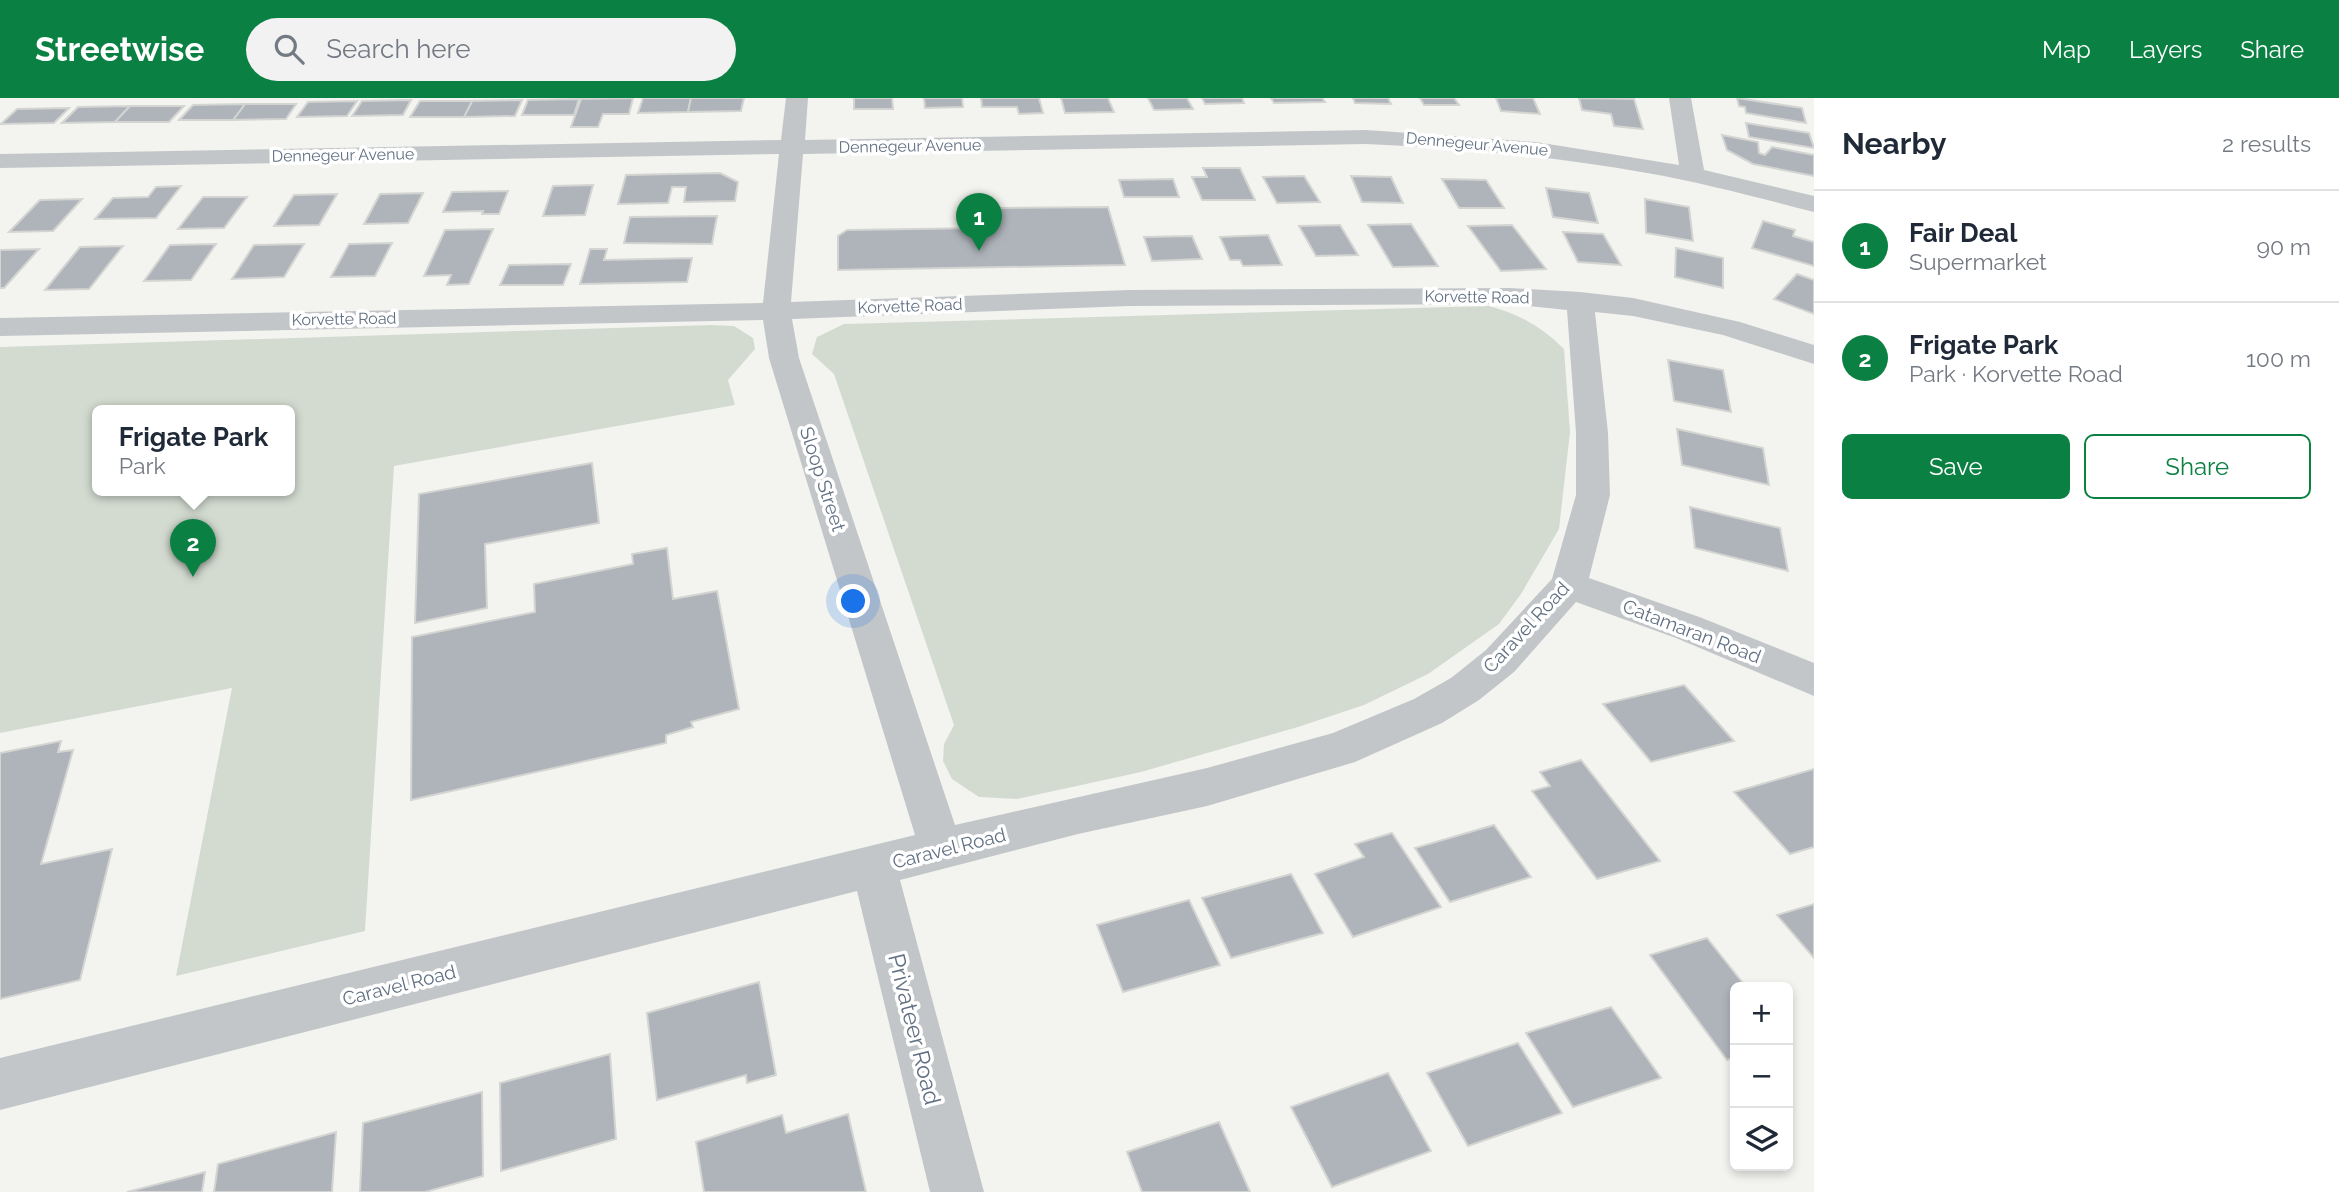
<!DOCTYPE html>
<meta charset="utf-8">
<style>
:root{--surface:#fff;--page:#f2f2f3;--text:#1f2937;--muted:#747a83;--line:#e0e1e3;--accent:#0b8043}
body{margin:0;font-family:Raleway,sans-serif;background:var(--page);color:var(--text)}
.controls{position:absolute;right:21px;bottom:21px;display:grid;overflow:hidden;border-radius:10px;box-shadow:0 4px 10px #0003}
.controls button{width:63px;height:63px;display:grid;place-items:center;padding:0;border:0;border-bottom:2px solid var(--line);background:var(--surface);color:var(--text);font:35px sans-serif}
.you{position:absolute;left:854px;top:504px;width:24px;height:24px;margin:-18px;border:5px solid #fff;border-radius:50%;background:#1a73e8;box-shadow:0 0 0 10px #1a73e833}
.badge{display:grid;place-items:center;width:46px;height:46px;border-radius:50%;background:var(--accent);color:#fff;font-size:23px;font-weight:700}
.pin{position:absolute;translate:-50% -58px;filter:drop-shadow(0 2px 4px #0008)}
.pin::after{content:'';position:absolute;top:37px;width:24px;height:21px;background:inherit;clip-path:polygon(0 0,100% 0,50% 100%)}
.popup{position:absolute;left:92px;top:307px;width:203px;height:91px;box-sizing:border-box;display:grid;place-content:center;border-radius:10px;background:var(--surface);filter:drop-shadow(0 2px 5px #0005);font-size:23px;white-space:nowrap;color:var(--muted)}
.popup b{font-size:26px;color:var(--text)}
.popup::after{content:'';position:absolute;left:50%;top:100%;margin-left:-14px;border:14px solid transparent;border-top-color:var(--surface)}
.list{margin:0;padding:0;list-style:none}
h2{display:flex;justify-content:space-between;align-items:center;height:91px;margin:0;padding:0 28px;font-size:30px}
h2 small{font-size:23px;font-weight:400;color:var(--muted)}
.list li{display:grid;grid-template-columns:46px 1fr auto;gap:21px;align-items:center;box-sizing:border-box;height:112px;padding:0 28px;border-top:2px solid var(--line)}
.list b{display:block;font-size:26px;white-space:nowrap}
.list p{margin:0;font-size:23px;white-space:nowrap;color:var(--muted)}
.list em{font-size:23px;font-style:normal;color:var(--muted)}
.actions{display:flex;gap:14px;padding:21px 28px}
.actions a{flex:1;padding:16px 0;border:2px solid var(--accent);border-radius:10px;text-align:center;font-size:24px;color:var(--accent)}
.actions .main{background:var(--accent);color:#fff}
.icon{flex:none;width:38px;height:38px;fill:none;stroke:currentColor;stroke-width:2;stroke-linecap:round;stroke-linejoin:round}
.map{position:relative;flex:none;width:1814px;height:1094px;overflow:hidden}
header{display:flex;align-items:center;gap:42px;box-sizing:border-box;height:98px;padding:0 35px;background:var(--accent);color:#fff}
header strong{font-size:33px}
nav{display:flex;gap:38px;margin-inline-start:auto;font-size:24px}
.search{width:490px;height:63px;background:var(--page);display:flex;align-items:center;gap:18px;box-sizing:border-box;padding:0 24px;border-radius:38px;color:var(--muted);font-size:26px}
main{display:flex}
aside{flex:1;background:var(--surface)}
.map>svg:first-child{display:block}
</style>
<header>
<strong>Streetwise</strong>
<div class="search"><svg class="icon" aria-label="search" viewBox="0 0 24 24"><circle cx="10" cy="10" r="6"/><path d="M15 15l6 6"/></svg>Search here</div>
<nav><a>Map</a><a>Layers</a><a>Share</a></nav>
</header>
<main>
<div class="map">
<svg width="1814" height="1094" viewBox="0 0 1814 1094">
<rect width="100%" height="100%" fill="#f3f4ef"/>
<g fill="#d3dbd0" fill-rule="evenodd">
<path d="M1489 208C1519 216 1542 229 1564 251L1570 334 1559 431 1521 496 1499 526 1428 576 1364 607 1298 629 1141 674 1017 701 979 699 952 681 943 663 944 646 954 627 834 276 812 256 817 239 844 226Z"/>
<path d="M711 227 734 228 753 240 755 251 728 282 735 307 394 368 365 833 176 878 232 590 0 635V249ZM97 313H289V393H97Z"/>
</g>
<g fill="#aeb4ba" stroke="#d4d5d2" stroke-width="2">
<polygon points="633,0 629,16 603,16 598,29 571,29 581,1"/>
<polygon points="643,0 691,0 688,14 638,15"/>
<polygon points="691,0 744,0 741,13 688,14"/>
<polygon points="854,0 892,0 893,11 854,11"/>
<polygon points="924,0 962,0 963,9 925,10"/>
<polygon points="981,0 1039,0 1043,15 1019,16 1017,9 982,9"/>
<polygon points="1061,0 1108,0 1114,14 1065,15"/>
<polygon points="1148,0 1187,0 1193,11 1154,12"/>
<polygon points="1202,0 1242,0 1244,5 1205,6"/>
<polygon points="1271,0 1322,0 1325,4 1274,5"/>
<polygon points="1353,0 1388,0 1391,6 1355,5"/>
<polygon points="1420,0 1454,0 1459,7 1424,7"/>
<polygon points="1496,0 1533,0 1540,16 1501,13"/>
<polygon points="1579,0 1634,1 1643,31 1614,28 1611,16 1582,12"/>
<polygon points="1737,0 1802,10 1806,25 1746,15 1745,9 1739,8"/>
<polygon points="579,1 574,17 522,17 528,2"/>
<polygon points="411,2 403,17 352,18 362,3"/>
<polygon points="522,2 515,18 464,19 472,3"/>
<polygon points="357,3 347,18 297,19 308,4"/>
<polygon points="420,3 472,3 464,19 410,19"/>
<polygon points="245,6 296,6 286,21 233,22"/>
<polygon points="245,6 233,22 179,22 193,7"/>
<polygon points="130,8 115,24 62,25 78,9"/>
<polygon points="130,8 184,8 169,24 115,24"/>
<polygon points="69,10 54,25 1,26 17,11"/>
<polygon points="1746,25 1809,35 1814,50 1749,39"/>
<polygon points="1722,37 1758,44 1759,55 1765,57 1772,49 1814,57 1814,78 1753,66 1727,52"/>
<polygon points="1203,70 1240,70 1255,102 1202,102 1192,79 1207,79"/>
<polygon points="720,75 738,84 735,103 684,104 686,89 672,89 668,105 618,106 626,77"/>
<polygon points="1304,78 1320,104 1277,105 1263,79"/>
<polygon points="1351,78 1391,79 1403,105 1362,104"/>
<polygon points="1173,81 1179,99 1124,99 1119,82"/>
<polygon points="1442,81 1486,82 1504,110 1459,110"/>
<polygon points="593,87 585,117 543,118 553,88"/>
<polygon points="181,88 156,120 95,121 113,100 148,99 156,89"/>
<polygon points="1546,90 1589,95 1598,125 1553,119"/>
<polygon points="508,93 499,116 482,116 483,113 443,114 452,94"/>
<polygon points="423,95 408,125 364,126 380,96"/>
<polygon points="337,96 319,127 274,128 294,97"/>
<polygon points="203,99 247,99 224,130 178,131"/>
<polygon points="82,101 53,133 9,134 40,102"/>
<polygon points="1645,101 1689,109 1693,143 1646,135"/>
<polygon points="1108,109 1125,167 838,172 838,138 847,132 981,130 987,125 988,113 995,110"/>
<polygon points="717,118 712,146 624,145 630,119"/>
<polygon points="1763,123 1795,132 1793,138 1814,144 1814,168 1752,150"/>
<polygon points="1411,126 1438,168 1393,169 1368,127"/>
<polygon points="1340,127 1358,157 1316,158 1299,128"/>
<polygon points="1512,127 1546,171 1501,173 1468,128"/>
<polygon points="493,131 469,186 447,187 451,177 424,178 445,132"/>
<polygon points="1563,134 1603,136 1621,167 1578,164"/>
<polygon points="1268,137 1282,167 1243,168 1240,162 1230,162 1220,139"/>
<polygon points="1192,138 1202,161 1152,163 1144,139"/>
<polygon points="392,145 375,178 331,179 349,146"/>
<polygon points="216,146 191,182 144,183 170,147"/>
<polygon points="304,146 284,179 232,181 254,147"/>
<polygon points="123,148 89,191 45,192 80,149"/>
<polygon points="1676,150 1723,160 1723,190 1675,179"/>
<polygon points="39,151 4,190 0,190 0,152"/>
<polygon points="590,151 607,151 604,162 692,160 687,184 580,186"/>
<polygon points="571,166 563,187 500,187 509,167"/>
<polygon points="1797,176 1814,182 1814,216 1774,201"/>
<polygon points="1668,262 1723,272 1731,314 1674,303"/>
<polygon points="1677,331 1763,350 1769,387 1682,367"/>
<polygon points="592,365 599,425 485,446 487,510 415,525 419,396"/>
<polygon points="1690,409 1780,430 1788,473 1695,450"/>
<polygon points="667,450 673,501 717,493 739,611 691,624 693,629 666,637 666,645 411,702 412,539 535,514 534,486 633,466 632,456"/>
<polygon points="1684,587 1734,643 1651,664 1603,606"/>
<polygon points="61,643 58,654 73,652 41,766 112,751 80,882 0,901 0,655"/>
<polygon points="1581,662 1660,763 1597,781 1532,693 1550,688 1540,674"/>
<polygon points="1814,671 1814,749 1790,756 1734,694"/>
<polygon points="1494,727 1531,779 1450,804 1415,750"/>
<polygon points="1392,735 1441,809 1353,839 1315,776 1364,759 1355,746"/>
<polygon points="1291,776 1323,835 1231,860 1202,800"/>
<polygon points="1189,802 1220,867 1123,894 1097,827"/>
<polygon points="1814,806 1814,860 1777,817"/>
<polygon points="1707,840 1746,889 1735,889 1735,959 1727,962 1650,857"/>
<polygon points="759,884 776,977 747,985 746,977 657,1002 647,915"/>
<polygon points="1611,909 1661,980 1573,1009 1526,935"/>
<polygon points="1518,945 1562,1015 1468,1048 1427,975"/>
<polygon points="610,956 616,1041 501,1073 500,985"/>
<polygon points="1388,975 1431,1053 1332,1089 1291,1009"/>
<polygon points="482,994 483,1078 425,1094 360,1094 363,1025"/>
<polygon points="848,1016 866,1094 704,1094 696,1044 782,1017 786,1035"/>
<polygon points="1219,1024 1250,1094 1142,1094 1127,1054"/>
<polygon points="336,1034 332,1094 214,1094 218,1066"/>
<polygon points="205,1074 202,1094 127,1094"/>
</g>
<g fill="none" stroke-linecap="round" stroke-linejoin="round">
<path fill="#c3c6c9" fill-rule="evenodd" d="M786 0H808L805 42 1366 32 1536 44 1679 67 1669 0H1691L1704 72 1814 98V114C1759 100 1704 85 1647 75 1554 58 1460 50 1366 46L803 56 791 204 1129 192 1510 190 1580 194 1633 200 1740 224 1814 247V266L1723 237 1633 218 1595 214 1608 335 1610 397 1589 480 1702 520 1814 565V598L1676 540 1576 504 1514 574 1479 602 1442 625 1355 664 1207 708 1078 736 900 782 984 1094H930L857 793 0 1012V960L915 737 769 260 763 222 0 238V220L763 205 779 56 0 70V56L781 42ZM1510 206 1567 212 1576 335V397L1552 481 1486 552 1451 580 1414 601 1333 635 1207 670 955 727 799 260 792 221 1129 208Z"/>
</g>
<g text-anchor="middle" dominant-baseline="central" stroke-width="7" stroke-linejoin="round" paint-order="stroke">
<g font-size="16" fill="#617082" stroke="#fff">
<text transform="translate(1477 46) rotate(5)">Dennegeur Avenue</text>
<text transform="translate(910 48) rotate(-1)">Dennegeur Avenue</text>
<text transform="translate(343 57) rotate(-1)">Dennegeur Avenue</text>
<text transform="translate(1477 199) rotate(1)">Korvette Road</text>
<text transform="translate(910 208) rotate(-2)">Korvette Road</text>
<text transform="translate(344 221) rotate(-1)">Korvette Road</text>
</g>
<g font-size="19" fill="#617082" stroke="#fff">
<text transform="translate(823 381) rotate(72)">Sloop Street</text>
<text transform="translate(1526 529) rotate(-47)">Caravel Road</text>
<text transform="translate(1692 533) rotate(21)">Catamaran Road</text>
<text transform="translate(949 750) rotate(-14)">Caravel Road</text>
<text transform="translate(399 887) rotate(-14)">Caravel Road</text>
</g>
<g font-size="23" fill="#617082" stroke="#fff">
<text transform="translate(915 931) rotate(76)">Privateer Road</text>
</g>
</g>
</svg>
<div class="controls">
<button>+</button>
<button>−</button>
<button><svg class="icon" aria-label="layers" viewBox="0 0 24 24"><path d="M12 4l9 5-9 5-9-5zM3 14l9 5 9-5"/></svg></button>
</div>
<div class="you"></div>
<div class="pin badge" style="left:979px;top:153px">1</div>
<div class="pin badge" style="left:193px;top:479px">2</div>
<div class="popup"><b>Frigate Park</b>Park</div>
</div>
<aside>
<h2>Nearby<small>2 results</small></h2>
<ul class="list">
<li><span class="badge">1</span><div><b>Fair Deal</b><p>Supermarket</p></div><em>90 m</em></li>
<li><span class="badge">2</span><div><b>Frigate Park</b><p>Park · Korvette Road</p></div><em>100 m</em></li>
</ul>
<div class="actions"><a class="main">Save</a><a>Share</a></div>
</aside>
</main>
